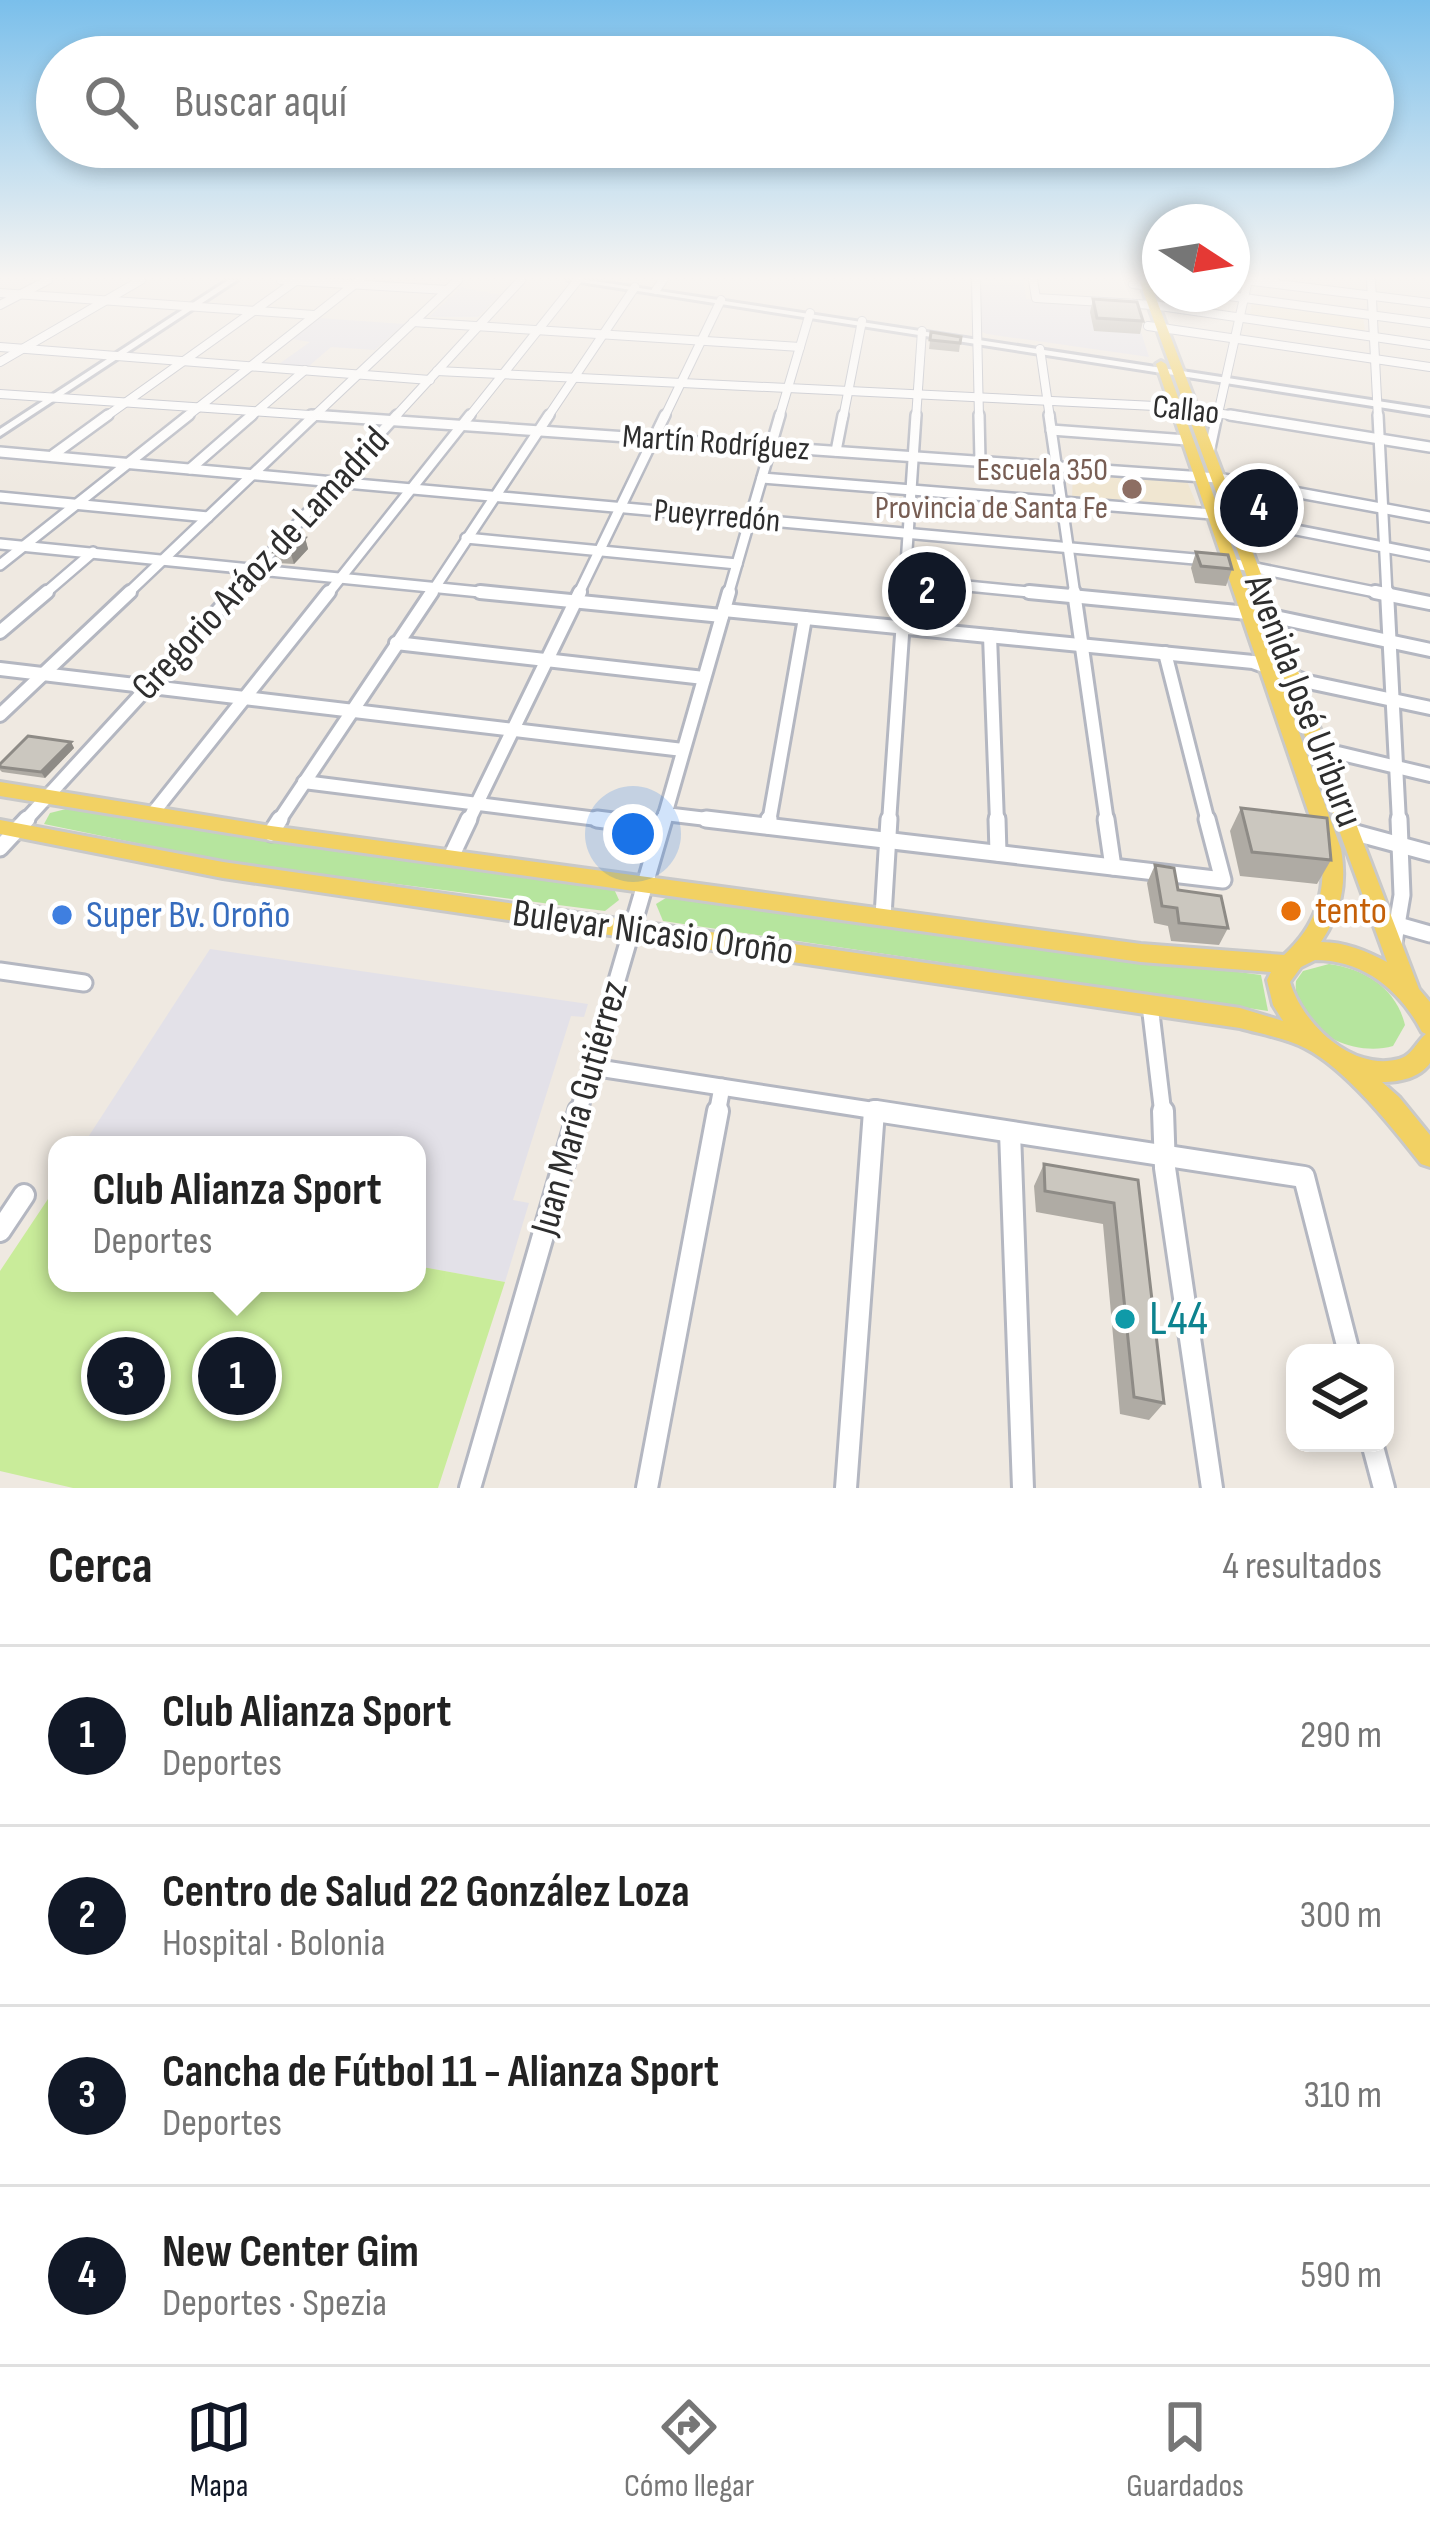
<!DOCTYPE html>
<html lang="es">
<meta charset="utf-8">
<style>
:root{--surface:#fff;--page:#f2f2f2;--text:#222;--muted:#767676;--line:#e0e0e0;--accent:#111827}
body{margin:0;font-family:"Sofia Sans Condensed",sans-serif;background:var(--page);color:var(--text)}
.controls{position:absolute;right:36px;bottom:36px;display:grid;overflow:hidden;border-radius:24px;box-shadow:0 6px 18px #0003}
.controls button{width:108px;height:108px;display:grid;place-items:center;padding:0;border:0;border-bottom:3px solid var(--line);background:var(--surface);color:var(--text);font:60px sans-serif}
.compass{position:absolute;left:1142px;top:204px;width:108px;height:108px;border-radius:50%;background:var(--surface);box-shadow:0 6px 18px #0003;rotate:102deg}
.you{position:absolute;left:633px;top:834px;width:42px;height:42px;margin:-30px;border:9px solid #fff;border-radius:50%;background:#1a73e8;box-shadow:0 0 0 18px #1a73e833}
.badge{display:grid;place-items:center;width:78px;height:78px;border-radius:50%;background:var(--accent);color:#fff;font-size:39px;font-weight:700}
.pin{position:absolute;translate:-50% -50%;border:6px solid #fff;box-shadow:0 3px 12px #0006}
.popup{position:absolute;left:48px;top:1136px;width:378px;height:156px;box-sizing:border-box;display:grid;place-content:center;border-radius:24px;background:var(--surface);filter:drop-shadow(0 3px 9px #0005);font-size:39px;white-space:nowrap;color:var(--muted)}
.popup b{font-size:45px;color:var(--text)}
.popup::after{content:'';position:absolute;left:50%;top:100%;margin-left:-24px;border:24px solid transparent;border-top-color:var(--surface)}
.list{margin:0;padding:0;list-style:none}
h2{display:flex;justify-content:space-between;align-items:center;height:156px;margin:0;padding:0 48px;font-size:51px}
h2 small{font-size:39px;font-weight:400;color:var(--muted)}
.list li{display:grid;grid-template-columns:78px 1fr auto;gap:36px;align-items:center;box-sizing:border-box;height:180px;padding:0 48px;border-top:3px solid var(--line)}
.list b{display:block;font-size:45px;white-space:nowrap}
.list p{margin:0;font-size:39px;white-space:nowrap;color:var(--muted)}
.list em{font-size:39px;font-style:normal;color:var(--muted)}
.icon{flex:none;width:66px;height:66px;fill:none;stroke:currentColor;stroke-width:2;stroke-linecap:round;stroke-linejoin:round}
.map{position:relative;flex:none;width:1430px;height:1488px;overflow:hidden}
.search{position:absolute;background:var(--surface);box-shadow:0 6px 18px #0003;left:36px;right:36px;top:36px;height:132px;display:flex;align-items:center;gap:30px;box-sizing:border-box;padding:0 42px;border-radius:66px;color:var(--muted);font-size:45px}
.sheet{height:876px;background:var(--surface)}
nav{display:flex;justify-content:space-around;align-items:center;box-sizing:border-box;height:168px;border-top:3px solid var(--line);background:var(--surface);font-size:33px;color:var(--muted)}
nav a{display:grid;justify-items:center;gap:6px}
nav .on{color:var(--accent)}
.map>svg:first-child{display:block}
</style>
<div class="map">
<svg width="1430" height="1488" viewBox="0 0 1430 1488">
<rect width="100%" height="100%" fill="#efe9e1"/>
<g fill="#e3e1e8">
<polygon points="979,280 1024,280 1026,299 1133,307 1149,357 987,334 980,331"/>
<polygon points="461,287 500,295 478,317 429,317"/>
<polygon points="319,318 361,321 404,324 375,350 331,347 309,366 279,364 310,342 292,339"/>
<polygon points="210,949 588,1004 584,1017 571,1016 513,1200 529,1203 505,1282 417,1266 417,1145 83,1145"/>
</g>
<g fill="#f0e6d1">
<polygon points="1252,300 1363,315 1365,332 1250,316"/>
<polygon points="1073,471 1186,479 1198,508 1080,501 1072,497"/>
</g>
<g fill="#b6e59e">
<polygon points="66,809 614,889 619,900 605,911 228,862 44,824 50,813"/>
<polygon points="669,896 1261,975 1268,1011 663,921 656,904"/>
<path d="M1329 964C1365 969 1396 988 1405 1025L1393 1046C1352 1058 1291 1029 1296 981L1303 971Z"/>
</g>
<polygon fill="#c9ec9a" points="48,1199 57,1201 57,1283 417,1283 417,1266 505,1282 438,1488 73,1488 0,1471 0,1271"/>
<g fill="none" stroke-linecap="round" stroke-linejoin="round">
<g stroke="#b4b7c1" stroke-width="10">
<g id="minor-far4">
<polyline points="281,280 447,290"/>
<polyline points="976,280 979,418"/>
<polyline points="1033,280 1036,298 1153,305 1430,345"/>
<polyline points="1245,280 1430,303"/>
<polyline points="1371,280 1378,418"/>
<polyline points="1133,284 1160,287"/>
<polyline points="656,290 663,280"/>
<polyline points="0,293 314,315"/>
<polyline points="1214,294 1430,323"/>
<polyline points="0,305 48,280"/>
<polyline points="413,322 800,347"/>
<polyline points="1148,326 1430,367"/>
<polyline points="0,347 430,380"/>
<polyline points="1040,349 1050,418"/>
<polyline points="0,362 141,280"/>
<polyline points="437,371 1176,407 1249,418"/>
<polyline points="0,394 354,418"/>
<polyline points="104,418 297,280"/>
<polyline points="185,418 360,280"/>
<polyline points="249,418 305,370"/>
<polyline points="312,418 458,280"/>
<polyline points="394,418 521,280"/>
<polyline points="468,418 578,280"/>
<polyline points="547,418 635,287"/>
<polyline points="664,418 721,300"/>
<polyline points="779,418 810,313"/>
<polyline points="843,418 862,321"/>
<polyline points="916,418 922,331"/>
<polyline points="1217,418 1248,280"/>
</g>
</g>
<g stroke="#b4b7c1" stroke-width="14">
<g id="minor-far3">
<polyline points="311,415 1218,478 1430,517"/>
<polyline points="979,415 980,461"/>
<polyline points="1049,415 1075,595"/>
<polyline points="1230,415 1430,447"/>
<polyline points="1378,415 1387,595"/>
<polyline points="1051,430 1187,440"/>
<polyline points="836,451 843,415"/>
<polyline points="0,452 1206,560"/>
<polyline points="1209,453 1217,415"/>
<polyline points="53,455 108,415"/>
<polyline points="190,469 252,415"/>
<polyline points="762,478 1212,514"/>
<polyline points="0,497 208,517"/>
<polyline points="1234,518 1430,556"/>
<polyline points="466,538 737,564"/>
<polyline points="0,544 510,595"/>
<polyline points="1226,562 1390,595"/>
<polyline points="0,565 189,415"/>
<polyline points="906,580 1060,595"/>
<polyline points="43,595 93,552"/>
<polyline points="126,595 315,415"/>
<polyline points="232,595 397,415"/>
<polyline points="327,595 470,415"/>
<polyline points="430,595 549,415"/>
<polyline points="578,595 665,415"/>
<polyline points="728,595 780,415"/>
<polyline points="904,595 916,415"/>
</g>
</g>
<g stroke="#b4b7c1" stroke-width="18">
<g id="minor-far2">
<polyline points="480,592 722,616"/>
<polyline points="1029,592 1248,613"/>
<polyline points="1074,592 1107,822"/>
<polyline points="1375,592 1430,603"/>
<polyline points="1387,592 1399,822"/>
<polyline points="724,610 1253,662 1308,682 1430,708"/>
<polyline points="1271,616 1430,650"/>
<polyline points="0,632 47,592"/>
<polyline points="990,636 997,822"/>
<polyline points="396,643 704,678"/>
<polyline points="1165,653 1208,822"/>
<polyline points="0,669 683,750"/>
<polyline points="0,715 130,592"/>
<polyline points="1321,749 1430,775"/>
<polyline points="304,782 621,822"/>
<polyline points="153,813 329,592"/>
<polyline points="665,814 732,822"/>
<polyline points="24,822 235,592"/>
<polyline points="278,822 432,592"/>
<polyline points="468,822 580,592"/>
<polyline points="663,822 729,592"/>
<polyline points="769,822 805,618"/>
<polyline points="889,822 905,592"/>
</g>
</g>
<g stroke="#b4b7c1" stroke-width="21">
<g id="minor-far1">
<polyline points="597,819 661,827"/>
<polyline points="706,819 1223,880 1207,819"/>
<polyline points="997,819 998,853"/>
<polyline points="1106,819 1113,867"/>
<polyline points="768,826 769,819"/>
<polyline points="1352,832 1430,853"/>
<polyline points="271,833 280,819"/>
<polyline points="0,848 27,819"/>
<polyline points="451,857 469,819"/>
<polyline points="883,916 889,819"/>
<polyline points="1391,923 1430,934"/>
<polyline points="1394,943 1402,895 1399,819"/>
<polyline points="0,971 84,983"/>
<polyline points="1150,1005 1163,1114"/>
<polyline points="592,1067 896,1114"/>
<polyline points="578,1114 664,819"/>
<polyline points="717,1114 722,1087"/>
</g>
</g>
<g stroke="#b4b7c1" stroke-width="26">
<g id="minor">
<polyline points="876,1111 1304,1177 1349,1353"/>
<polyline points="1163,1111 1165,1168 1212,1488"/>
<polyline points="1010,1132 1023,1488"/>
<polyline points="0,1231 24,1195"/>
<polyline points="1372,1443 1384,1488"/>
<polyline points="470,1488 579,1111"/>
<polyline points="647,1488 718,1111"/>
<polyline points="846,1488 874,1111"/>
</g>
</g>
<g stroke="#b4b7c1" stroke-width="6">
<polygon id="tertiary" points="228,280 237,280 0,436 0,429"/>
</g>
<g stroke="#b4b7c1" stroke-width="6">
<polygon id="secondary" points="568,280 587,280 1430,409 1430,415"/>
</g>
<g stroke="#c9c9c9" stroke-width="6">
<path id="primary" d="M1139 280H1149L1419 989 1430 1002V1063C1420 1078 1399 1082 1382 1082L1399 1097 1430 1135V1167L1421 1164C1392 1127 1346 1069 1305 1048 1286 1038 1261 1034 1240 1028L223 878 0 834V820L223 862 1240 1008 1283 1021 1273 1005 1267 980 1271 972 1141 962 271 840 0 796V782L271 826 1141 944 1284 955C1316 926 1327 892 1321 849L1156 364 1161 361 1166 364 1341 849C1347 885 1341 912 1321 942 1345 942 1366 951 1387 962ZM1315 960C1364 960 1400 990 1422 1032L1426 1034C1417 1041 1412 1056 1399 1059 1352 1072 1302 1023 1290 982L1301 967Z"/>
</g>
<use href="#minor-far4" stroke="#fff" stroke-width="8"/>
<use href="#minor-far3" stroke="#fff" stroke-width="9"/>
<use href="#minor-far2" stroke="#fff" stroke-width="12"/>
<use href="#minor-far1" stroke="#fff" stroke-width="15"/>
<use href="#minor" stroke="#fff" stroke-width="20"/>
<use href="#tertiary" fill="#fff" fill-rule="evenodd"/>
<use href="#secondary" fill="#fff" fill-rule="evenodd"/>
<use href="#primary" fill="#f2d163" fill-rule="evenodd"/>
</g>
<g fill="#afaba4">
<polygon points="1093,299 1143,321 1140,334 1094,331 1090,312"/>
<polygon points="931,332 961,337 959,352 929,349"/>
<polygon points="305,538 308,549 294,564 277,563 274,552"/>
<polygon points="1196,552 1232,569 1226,586 1195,583 1191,568"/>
<polygon points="71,742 74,748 45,778 2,772 0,770 0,764"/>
<polygon points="1241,808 1331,860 1317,884 1240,876 1230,831"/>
<polygon points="1155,865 1178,890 1228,928 1219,945 1171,941 1168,926 1154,923 1147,883"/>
<polygon points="1044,1164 1138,1180 1164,1403 1149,1420 1120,1414 1103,1224 1036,1212 1034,1186"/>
</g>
<g fill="#8e8b86">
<polygon points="305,538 308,549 294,564 291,554"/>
<polygon points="71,742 74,748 45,778 41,772"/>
</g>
<g fill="#cbc7bf" stroke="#8e8b86" stroke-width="3">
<polygon points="1093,299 1137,302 1143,321 1097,318"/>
<polygon points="931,332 961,337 960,343 930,340"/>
<polygon points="287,536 305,538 291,554 274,552"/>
<polygon points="1196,552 1228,555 1232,569 1201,566"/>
<polygon points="28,736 71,742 41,772 0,767 0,764"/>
<polygon points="1241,808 1327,818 1331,860 1252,852"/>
<polygon points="1155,865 1174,868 1178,890 1221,896 1228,928 1179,923 1177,908 1162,906"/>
<polygon points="1044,1164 1138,1180 1164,1403 1134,1397 1114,1203 1045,1191"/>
</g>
<linearGradient id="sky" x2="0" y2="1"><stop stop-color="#7abfeb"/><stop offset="0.57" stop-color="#f8f5f2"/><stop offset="1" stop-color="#f8f5f2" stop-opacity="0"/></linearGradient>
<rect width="1430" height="488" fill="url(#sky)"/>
<circle fill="#8d6e63" stroke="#fff" stroke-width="4.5" cx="1132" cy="489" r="12"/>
<circle fill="#e8710a" stroke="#fff" stroke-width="4.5" cx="1291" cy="911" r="12"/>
<circle fill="#3f7fe0" stroke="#fff" stroke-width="4.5" cx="62" cy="915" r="12"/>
<circle fill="#0f9aa8" stroke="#fff" stroke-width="4.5" cx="1125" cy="1319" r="12"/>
<g text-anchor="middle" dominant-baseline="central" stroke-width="9" stroke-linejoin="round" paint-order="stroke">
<g font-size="33" fill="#2e2e2e" stroke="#fff">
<text transform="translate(1186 410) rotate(6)">Callao</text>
<text transform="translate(716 443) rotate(4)">Martín Rodríguez</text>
<text transform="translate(717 516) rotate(5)">Pueyrredón</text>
</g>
<g font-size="33" fill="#785e54" stroke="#fff" text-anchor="end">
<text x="1108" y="470">Escuela 350<tspan x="1108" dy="38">Provincia de Santa Fe</tspan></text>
</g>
<g font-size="39" fill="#2e2e2e" stroke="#fff">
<text transform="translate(261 564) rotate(-47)">Gregorio Aráoz de Lamadrid</text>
<text transform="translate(1303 701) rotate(69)">Avenida José Uriburu</text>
<text transform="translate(653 933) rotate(8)">Bulevar Nicasio Oroño</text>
<text transform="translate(580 1108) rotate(-74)">Juan María Gutiérrez</text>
</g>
<g font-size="39" fill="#c56008" stroke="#fff" text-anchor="start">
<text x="1315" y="911">tento</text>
</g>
<g font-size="39" fill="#366cbe" stroke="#fff" text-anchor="start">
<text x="86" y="915">Super Bv. Oroño</text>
</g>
<g font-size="48" fill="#0d838f" stroke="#fff" text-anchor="start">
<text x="1149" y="1319">L44</text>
</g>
</g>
</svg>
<div class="controls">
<button><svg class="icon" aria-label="layers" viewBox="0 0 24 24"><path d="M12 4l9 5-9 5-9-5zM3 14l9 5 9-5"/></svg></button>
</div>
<svg class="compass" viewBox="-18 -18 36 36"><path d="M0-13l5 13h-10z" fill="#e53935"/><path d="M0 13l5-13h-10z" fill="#767676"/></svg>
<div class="you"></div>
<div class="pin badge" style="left:237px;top:1376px">1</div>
<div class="popup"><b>Club Alianza Sport</b>Deportes</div>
<div class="pin badge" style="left:927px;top:591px">2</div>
<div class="pin badge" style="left:126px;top:1376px">3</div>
<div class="pin badge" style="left:1259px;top:508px">4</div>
<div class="search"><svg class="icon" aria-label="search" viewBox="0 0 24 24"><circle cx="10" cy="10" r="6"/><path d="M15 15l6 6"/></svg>Buscar aquí</div>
</div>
<section class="sheet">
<h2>Cerca<small>4 resultados</small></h2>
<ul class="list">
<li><span class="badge">1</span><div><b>Club Alianza Sport</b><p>Deportes</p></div><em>290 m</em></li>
<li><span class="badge">2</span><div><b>Centro de Salud 22 González Loza</b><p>Hospital · Bolonia</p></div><em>300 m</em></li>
<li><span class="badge">3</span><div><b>Cancha de Fútbol 11 - Alianza Sport</b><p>Deportes</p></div><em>310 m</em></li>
<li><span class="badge">4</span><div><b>New Center Gim</b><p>Deportes · Spezia</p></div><em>590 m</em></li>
</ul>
</section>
<nav>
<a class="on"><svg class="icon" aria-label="map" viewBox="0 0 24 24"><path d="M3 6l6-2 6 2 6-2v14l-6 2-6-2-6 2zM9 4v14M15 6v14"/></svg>Mapa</a>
<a><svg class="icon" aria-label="directions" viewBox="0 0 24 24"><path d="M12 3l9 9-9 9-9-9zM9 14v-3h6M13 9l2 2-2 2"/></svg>Cómo llegar</a>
<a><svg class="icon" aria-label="saved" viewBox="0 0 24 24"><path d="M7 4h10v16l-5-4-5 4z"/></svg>Guardados</a>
</nav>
